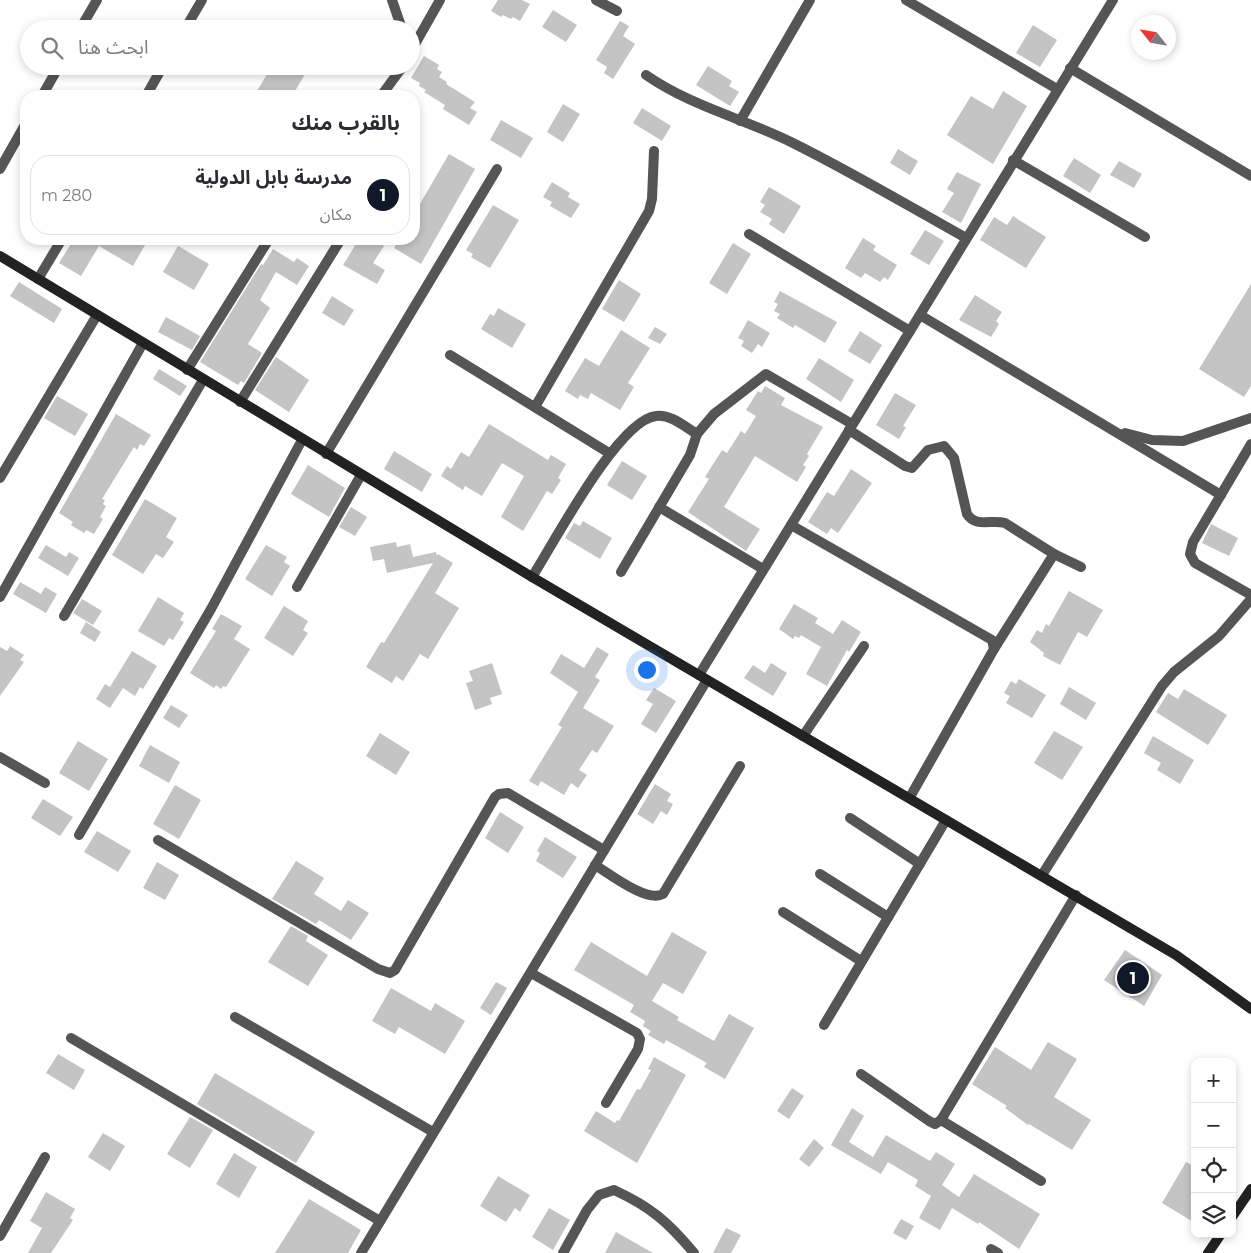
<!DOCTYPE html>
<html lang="ar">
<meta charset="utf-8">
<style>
:root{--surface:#fff;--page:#f2f2f3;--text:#2b2b33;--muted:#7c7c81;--line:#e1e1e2;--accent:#111827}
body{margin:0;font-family:Montserrat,"Noto Sans Arabic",sans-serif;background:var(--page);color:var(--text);direction:rtl}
.controls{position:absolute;right:15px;bottom:15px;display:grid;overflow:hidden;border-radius:10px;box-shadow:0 2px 8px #0003}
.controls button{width:45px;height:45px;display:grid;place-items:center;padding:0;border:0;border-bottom:1px solid var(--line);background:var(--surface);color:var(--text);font:25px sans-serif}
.compass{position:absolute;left:1131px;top:15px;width:45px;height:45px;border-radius:50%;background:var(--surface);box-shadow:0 2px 8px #0003;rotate:301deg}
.you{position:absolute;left:646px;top:669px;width:18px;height:18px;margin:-12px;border:4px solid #fff;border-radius:50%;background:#1a73e8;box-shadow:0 0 0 8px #1a73e833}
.badge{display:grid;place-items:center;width:32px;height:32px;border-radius:50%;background:var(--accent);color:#fff;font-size:16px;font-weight:700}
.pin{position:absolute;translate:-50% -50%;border:2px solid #fff;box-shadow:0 1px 5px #0006}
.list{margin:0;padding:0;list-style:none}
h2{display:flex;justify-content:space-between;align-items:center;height:65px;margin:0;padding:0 20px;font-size:21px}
h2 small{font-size:16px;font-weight:400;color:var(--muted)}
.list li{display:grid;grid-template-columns:32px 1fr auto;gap:15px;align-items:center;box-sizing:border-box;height:80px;margin:0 10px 10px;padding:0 10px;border:1px solid var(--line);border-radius:20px}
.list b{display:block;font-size:19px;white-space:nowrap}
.list p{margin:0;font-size:16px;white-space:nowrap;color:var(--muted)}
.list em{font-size:16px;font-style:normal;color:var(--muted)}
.icon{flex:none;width:28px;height:28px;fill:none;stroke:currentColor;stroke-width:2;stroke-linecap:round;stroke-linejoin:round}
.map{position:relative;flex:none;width:1251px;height:1253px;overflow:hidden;direction:ltr}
.search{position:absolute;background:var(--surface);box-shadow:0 2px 8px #0003;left:20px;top:20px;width:400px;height:55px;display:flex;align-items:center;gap:12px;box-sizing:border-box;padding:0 18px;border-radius:28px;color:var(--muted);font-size:19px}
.panel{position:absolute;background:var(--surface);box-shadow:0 2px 8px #0003;left:20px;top:90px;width:400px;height:155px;border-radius:20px;direction:rtl}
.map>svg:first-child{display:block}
</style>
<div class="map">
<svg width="1251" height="1253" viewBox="0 0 1251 1253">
<rect width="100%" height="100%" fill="#fff"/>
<g fill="#c4c4c4">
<polygon points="498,0 522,0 530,4 520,21 513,17 511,19 503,15 501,17 491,11"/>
<polygon points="553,10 577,25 566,42 542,27"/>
<polygon points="620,21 629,26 623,36 635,44 613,79 604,73 607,67 596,60"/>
<polygon points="1033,25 1057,40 1040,67 1016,53"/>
<polygon points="424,56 439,65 437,69 442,72 439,77 447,82 446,84 475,102 470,108 477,112 469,125 443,109 445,105 424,92 426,90 419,86 420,83 411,78"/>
<polygon points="272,66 310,66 292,96 254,96"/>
<polygon points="708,66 732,81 729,86 739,92 730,106 696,85"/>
<polygon points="1003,91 1027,106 993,164 947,135 971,96 993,109"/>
<polygon points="563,104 580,114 563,142 547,132"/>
<polygon points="642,108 671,126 662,141 633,123"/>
<polygon points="501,120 533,138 521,158 490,140"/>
<polygon points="898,149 918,161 910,175 890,163"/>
<polygon points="449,154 475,169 421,264 394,248 400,239 414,239 414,214"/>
<polygon points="1074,158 1101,175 1090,193 1063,176"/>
<polygon points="1119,161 1142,174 1134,188 1110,175"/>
<polygon points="957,172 981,184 961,223 942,212 954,193 947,189"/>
<polygon points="552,182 570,193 568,197 580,204 571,218 550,206 552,202 543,197"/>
<polygon points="769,187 801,206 784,234 769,224 772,219 760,212 765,205 760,202"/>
<polygon points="493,205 519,220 490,268 471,257 473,254 466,250"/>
<polygon points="1013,216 1046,237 1026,268 980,240 994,217 1007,225"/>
<polygon points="925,230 944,241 929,265 910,254"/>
<polygon points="863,238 876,246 873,250 897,265 888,280 884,277 880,282 865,273 861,278 845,268"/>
<polygon points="74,239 134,239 145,245 133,266 99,246 81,276 59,263"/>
<polygon points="359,239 372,239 384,246 373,263 385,270 377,284 343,265"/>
<polygon points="733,243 751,254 727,294 709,283"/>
<polygon points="178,246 209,264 194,290 163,272"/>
<polygon points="273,249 294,262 297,258 309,266 297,285 276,272 260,300 270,308 248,344 262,353 244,383 241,381 238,385 200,362 261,264 263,265"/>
<polygon points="619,280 641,294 624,322 602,309"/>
<polygon points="19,282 62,309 54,323 10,296"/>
<polygon points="1251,284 1251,386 1244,397 1199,369"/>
<polygon points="780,291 837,322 825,343 795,325 793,328 777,318 780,314 774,311 778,304 774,302"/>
<polygon points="975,295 1002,312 996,321 999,324 991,337 959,320"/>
<polygon points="332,296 354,310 344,326 322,313"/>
<polygon points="498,308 526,324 512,348 481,329 490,314 494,316"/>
<polygon points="166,317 200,336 192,350 158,332"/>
<polygon points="748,320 770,333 762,347 758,344 752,353 741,346 744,341 738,338"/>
<polygon points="655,327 667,334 660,344 648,338"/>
<polygon points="621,330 650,348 628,383 634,387 620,410 591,393 588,399 580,395 578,399 565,391 585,358 599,366"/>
<polygon points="860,331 882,345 870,364 848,351"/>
<polygon points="276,357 309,380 289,412 255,390"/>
<polygon points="819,358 854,380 841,402 806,379"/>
<polygon points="159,369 187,386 180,396 153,379"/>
<polygon points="765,386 785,398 781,405 823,427 807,454 809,456 803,465 806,467 797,482 755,456 724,507 760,529 746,551 688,512 709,479 705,477 722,450 727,453 741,431 745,434 756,416 746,410 758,391 761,393"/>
<polygon points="895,393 916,405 903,426 906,427 899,439 876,425"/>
<polygon points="57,396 88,414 75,436 44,418"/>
<polygon points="116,414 151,435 144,446 140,444 137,450 134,447 102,499 105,500 103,504 106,506 100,517 103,519 94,534 86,530 84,533 71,525 73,522 59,513"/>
<polygon points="489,424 548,460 551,455 566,464 558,478 561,480 552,494 547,491 523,531 501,517 524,476 502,463 482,496 465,486 463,490 441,476 447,466 451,469 461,452 469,457"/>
<polygon points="394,451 432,474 422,492 384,469"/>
<polygon points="622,461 647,476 632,500 607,485"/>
<polygon points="308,465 345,488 329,517 291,494"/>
<polygon points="851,469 872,483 838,533 831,528 827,534 808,522 827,492 834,496"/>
<polygon points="145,499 177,518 166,537 174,542 163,558 156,554 143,574 112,555"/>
<polygon points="351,507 367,517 355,536 339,527"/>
<polygon points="583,521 612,538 600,559 565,538 574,523 580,526"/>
<polygon points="1211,524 1238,538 1229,556 1202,543"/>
<polygon points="396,542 397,547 410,544 413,557 436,552 437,556 438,554 453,563 435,593 459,608 428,659 420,654 403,681 396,676 392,683 366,667 381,642 384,643 433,563 387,573 384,559 373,561 370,547"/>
<polygon points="46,545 66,557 69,552 79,558 68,576 38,558"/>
<polygon points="266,545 287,557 284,562 290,566 272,596 245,579"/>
<polygon points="20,582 41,594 45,587 57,594 46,613 13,594"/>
<polygon points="1069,591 1103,610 1087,637 1078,632 1060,665 1043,656 1044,653 1030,642 1037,630 1042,633 1046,624 1049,626"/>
<polygon points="158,597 184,613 180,620 184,622 173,640 169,638 164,646 138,631"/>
<polygon points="82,599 102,611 93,625 73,613"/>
<polygon points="794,604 818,618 815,623 833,634 842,620 861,632 849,652 847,650 827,686 806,674 821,647 801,635 799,638 795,636 793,639 779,629"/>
<polygon points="284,606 308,621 303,630 308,633 293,656 264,638"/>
<polygon points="221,614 242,626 234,639 250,649 226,687 223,686 221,689 216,685 214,688 190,673 216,631 212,629"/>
<polygon points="86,622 101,632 95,642 80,633"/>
<polygon points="10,646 24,655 20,660 24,662 0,696 0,647 7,651"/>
<polygon points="597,647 609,654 595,677 600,680 583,708 614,726 597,753 592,750 579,770 587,775 578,788 571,783 564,795 541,781 538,786 529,781 562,727 558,725 578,692 550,673 561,654 584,668"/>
<polygon points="132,651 157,666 143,689 140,687 135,696 123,688 110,708 96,699 105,684 110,687"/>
<polygon points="492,663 502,694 490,698 492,704 475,710 466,683 473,681 469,671"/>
<polygon points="771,663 787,673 773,696 744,678 753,665 765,673"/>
<polygon points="1019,679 1046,695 1032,718 1006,703 1010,696 1004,693 1011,681 1016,684"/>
<polygon points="1069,687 1096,703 1086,720 1060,704"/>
<polygon points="654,688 676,701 656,733 641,724 653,704 646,700"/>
<polygon points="1184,689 1227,715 1208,745 1156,712 1168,693 1178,699"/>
<polygon points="171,705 188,715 179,728 163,718"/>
<polygon points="1054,731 1083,747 1062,780 1034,763"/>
<polygon points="380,733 410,752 396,775 366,756"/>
<polygon points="1153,736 1194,760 1180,784 1157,770 1161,763 1144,753"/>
<polygon points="78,741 108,759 89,791 59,773"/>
<polygon points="150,745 180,762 169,783 139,766"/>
<polygon points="655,784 671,794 667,801 673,804 667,815 661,811 653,824 637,814"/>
<polygon points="175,785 201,800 179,839 153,824"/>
<polygon points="43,799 73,817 60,836 31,818"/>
<polygon points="500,812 524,827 508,853 485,838"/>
<polygon points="97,831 131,851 118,872 84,852"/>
<polygon points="545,837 577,857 563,878 536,861 540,853 537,851"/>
<polygon points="296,861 324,878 314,894 341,911 348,900 369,913 351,940 319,920 316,924 272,899"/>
<polygon points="157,862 179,875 165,900 143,888"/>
<polygon points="291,926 308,936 306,941 328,955 308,986 268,962"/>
<polygon points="672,932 707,952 683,994 663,983 652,1001 679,1017 677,1020 714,1041 729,1014 754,1028 725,1079 704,1067 707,1063 666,1040 664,1044 648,1035 651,1031 643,1026 645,1021 630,1012 634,1005 574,970 591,942 647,976"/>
<polygon points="1125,950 1162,975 1144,1006 1104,980"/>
<polygon points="496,982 507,988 491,1015 480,1008"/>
<polygon points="391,988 431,1011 435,1003 465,1021 445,1054 399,1027 395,1034 372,1021"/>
<polygon points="1048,1042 1077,1059 1054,1097 1091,1120 1072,1150 1029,1124 1028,1125 1005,1108 1007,1106 972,1084 995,1047 1031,1070"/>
<polygon points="58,1054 85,1070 74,1090 46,1073"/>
<polygon points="654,1057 686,1075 637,1163 584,1131 596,1111 615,1123 617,1120 619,1121 637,1089 640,1090 651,1070 648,1069"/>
<polygon points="215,1073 315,1132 296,1163 197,1104"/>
<polygon points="792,1088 804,1096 789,1119 777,1111"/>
<polygon points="852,1108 864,1116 849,1142 873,1157 886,1135 930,1161 936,1152 955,1164 942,1185 959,1197 974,1174 1040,1214 1019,1249 979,1222 978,1224 952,1208 940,1230 919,1218 931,1196 915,1186 918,1180 888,1162 881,1174 831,1145"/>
<polygon points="190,1117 213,1130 190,1168 167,1154"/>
<polygon points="103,1133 125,1146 110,1171 88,1157"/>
<polygon points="814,1139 824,1148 809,1167 799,1159"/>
<polygon points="234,1153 257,1167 239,1198 216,1184"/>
<polygon points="1186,1162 1195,1167 1195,1223 1162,1203"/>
<polygon points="498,1176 530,1195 520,1212 515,1208 506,1222 480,1206"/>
<polygon points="46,1192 75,1209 70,1218 73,1220 51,1253 28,1253 42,1228 30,1221"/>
<polygon points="309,1199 361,1230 348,1253 275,1253"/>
<polygon points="549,1208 570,1220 553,1250 532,1237"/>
<polygon points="901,1219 914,1226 906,1240 893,1233"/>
<polygon points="726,1228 741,1235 731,1253 713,1253"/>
<polygon points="616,1232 653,1253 605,1253"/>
</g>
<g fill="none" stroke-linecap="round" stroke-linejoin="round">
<g stroke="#555" stroke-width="10">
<polyline points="392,0 402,29"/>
<polyline points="596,0 617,11"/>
<polyline points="906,0 1057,89"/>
<polyline points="80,29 97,0"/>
<polyline points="185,29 202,0"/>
<polyline points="411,51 440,0"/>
<polyline points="1070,68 1251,176"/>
<path d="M646 75C692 107 746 119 795 144 853 173 909 206 966 238"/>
<polyline points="42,96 59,66"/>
<polyline points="146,96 163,66"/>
<polyline points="381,96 403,66"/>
<polyline points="740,121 810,0"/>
<polyline points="1013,160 1145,237"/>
<polyline points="0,169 26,123"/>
<polyline points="749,234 910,331"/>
<polyline points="38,279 62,239"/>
<polyline points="920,315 1221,495"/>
<polyline points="450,355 609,453"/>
<polyline points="187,370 269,239"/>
<polyline points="240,402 341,239"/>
<polyline points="535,407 649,211 652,199 654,151"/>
<path d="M849 430 905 466 912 468 928 450 944 446 954 458 967 514C976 528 992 519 1005 523L1054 554 1081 567"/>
<polyline points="1125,433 1152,440 1183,441 1251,418"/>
<polyline points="1251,444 1193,542 1190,554 1195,563 1251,595"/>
<polyline points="326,454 497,169"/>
<polyline points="0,478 97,315"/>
<polyline points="659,507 763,569"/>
<polyline points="791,525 992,640 994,649 910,797"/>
<polyline points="621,572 690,455 697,434 714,414 766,374 852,424"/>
<path d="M532 577C554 543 618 420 656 416 671 414 685 427 697 434"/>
<polyline points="297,587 361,475"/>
<polyline points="0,597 143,343"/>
<polyline points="64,616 203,380"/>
<polyline points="994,649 1054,554"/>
<polyline points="699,675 1113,0"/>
<polyline points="803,736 864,646"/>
<polyline points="0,757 45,783"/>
<polyline points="850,818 920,864"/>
<polyline points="79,835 211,609 302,440"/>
<polyline points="158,840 378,969 390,973 395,970 495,797 499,794 508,793 604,850"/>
<path d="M595 865C610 874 647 903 663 894L740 766"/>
<polyline points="820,874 888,917"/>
<polyline points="1042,875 1162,686 1174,672 1219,636 1251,599"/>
<polyline points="783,912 861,961"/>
<polyline points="531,973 637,1033 640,1039 638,1049 606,1103"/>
<polyline points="235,1017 433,1132"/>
<polyline points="824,1025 946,820"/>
<polyline points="71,1038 380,1221"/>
<polyline points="861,1074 929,1121 935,1124 941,1120 1076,895"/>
<polyline points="941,1120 1041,1181"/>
<polyline points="0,1236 45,1157"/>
<polyline points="991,1249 998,1253"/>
<polyline points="361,1253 707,680"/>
<path d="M563 1253 587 1210 599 1195 614 1190C651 1207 668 1222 694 1253"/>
</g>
<g stroke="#222" stroke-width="10">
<polyline points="0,256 532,577 1176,955 1251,1009"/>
<polyline points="1232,1217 1251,1189"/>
<polyline points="1208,1253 1221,1234"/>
</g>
</g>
</svg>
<div class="controls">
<button>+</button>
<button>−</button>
<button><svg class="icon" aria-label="locate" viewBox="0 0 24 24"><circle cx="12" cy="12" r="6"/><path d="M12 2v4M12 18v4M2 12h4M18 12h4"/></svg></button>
<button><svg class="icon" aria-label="layers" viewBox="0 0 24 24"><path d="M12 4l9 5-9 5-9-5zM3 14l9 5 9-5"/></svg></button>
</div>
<svg class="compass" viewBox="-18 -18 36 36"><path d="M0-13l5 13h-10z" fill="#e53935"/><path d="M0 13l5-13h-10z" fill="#7c7c81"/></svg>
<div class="you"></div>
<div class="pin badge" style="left:1133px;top:978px">1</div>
<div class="search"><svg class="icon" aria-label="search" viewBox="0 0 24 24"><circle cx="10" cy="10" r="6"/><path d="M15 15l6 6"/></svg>ابحث هنا</div>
<section class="panel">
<h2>بالقرب منك<small></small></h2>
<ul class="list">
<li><span class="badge">1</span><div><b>مدرسة بابل الدولية</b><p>مكان</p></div><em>280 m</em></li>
</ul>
</section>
</div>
